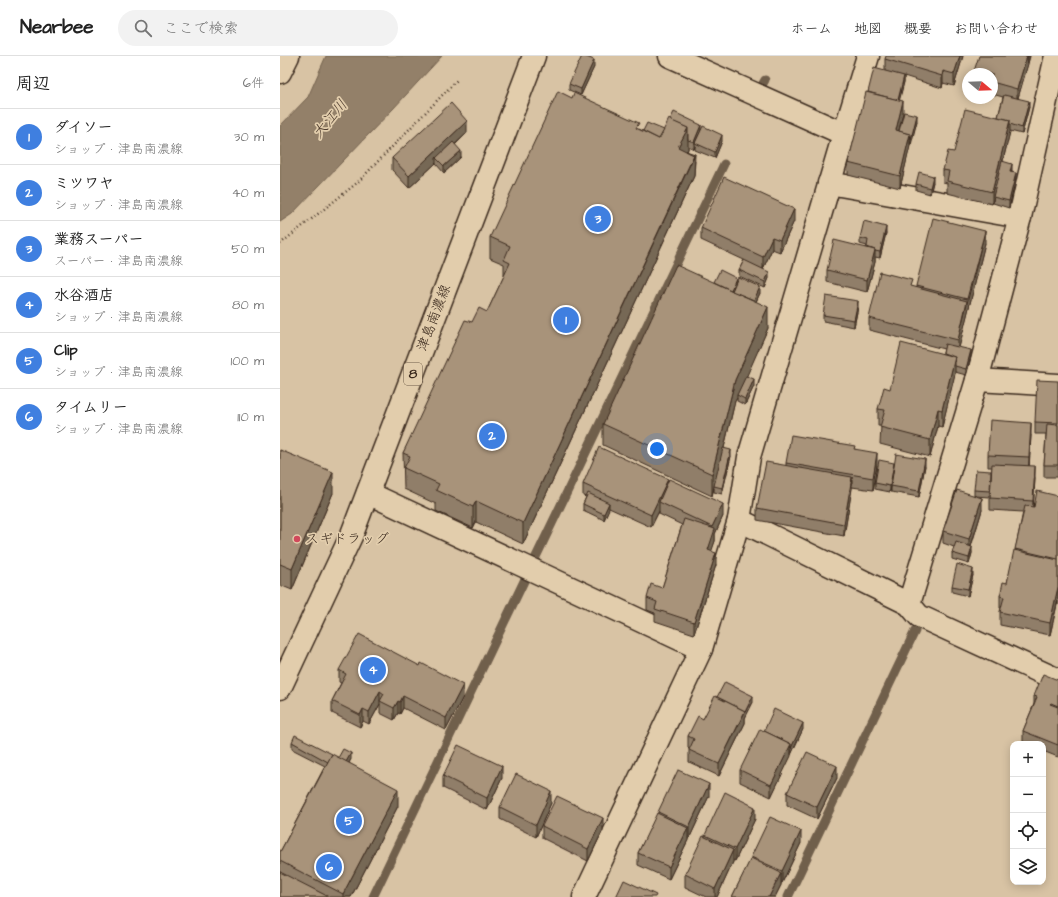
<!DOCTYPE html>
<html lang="ja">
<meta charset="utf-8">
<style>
:root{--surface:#fff;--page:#f2f2f2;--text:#222;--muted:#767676;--line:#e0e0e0;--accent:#db2777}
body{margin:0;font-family:"Architects Daughter","Klee One",sans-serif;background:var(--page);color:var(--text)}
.controls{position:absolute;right:12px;bottom:12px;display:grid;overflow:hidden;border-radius:8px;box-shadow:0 2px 10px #0003}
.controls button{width:36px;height:36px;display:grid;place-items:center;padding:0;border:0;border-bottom:1px solid var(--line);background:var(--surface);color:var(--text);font:20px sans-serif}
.compass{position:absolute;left:682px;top:12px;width:36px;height:36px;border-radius:50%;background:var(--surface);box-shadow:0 2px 10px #0003;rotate:109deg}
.you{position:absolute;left:377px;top:393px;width:14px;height:14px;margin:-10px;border:3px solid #fff;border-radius:50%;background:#1a73e8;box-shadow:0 0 0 6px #1a73e833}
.badge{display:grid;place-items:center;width:26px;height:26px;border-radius:50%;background:var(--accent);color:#fff;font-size:13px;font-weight:700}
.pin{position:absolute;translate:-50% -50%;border:2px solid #fff;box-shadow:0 1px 4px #0006}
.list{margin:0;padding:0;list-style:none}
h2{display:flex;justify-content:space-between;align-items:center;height:52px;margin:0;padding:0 16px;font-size:17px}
h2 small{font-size:13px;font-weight:400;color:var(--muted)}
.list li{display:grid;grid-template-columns:26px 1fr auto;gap:12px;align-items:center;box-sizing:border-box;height:56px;padding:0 16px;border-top:1px solid var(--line)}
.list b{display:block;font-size:15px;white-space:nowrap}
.list p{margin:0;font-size:13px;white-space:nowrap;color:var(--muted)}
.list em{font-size:13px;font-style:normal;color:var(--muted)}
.icon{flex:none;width:22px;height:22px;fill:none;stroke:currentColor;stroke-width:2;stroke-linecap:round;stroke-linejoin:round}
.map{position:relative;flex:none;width:778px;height:841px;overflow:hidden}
header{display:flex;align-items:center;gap:24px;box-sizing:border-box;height:56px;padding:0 20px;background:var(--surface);border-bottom:1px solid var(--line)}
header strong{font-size:19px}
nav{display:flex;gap:22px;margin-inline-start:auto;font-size:14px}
.search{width:280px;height:36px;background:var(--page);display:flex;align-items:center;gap:10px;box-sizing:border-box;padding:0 14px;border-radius:22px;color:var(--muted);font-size:15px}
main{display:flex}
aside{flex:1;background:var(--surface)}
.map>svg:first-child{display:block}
</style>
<header>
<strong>Nearbee</strong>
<div class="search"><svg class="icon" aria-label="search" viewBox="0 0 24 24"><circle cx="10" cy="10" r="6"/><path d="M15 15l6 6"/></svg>ここで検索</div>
<nav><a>ホーム</a><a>地図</a><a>概要</a><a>お問い合わせ</a></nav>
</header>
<main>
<aside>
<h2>周辺<small>6件</small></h2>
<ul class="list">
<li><span class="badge" style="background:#3f7fe0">1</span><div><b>ダイソー</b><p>ショップ · 津島南濃線</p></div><em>30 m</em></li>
<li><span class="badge" style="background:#3f7fe0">2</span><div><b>ミツワヤ</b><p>ショップ · 津島南濃線</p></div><em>40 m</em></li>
<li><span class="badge" style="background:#3f7fe0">3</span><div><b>業務スーパー</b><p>スーパー · 津島南濃線</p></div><em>50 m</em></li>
<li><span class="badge" style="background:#3f7fe0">4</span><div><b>水谷酒店</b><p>ショップ · 津島南濃線</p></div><em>80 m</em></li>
<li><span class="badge" style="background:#3f7fe0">5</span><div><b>Clip</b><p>ショップ · 津島南濃線</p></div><em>100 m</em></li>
<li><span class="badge" style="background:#3f7fe0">6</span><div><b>タイムリー</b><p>ショップ · 津島南濃線</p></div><em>110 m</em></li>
</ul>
</aside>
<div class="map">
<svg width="778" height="841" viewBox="0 0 778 841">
<rect width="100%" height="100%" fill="#d8c3a4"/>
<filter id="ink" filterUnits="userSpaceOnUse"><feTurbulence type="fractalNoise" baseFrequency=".025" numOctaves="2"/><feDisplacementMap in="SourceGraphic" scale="8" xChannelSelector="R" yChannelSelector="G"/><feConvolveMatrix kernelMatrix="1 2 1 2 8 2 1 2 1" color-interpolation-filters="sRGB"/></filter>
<g filter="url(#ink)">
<polygon fill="#938069" stroke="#705e4b" points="46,0 162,0 113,53 12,158 0,166 0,70 28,41"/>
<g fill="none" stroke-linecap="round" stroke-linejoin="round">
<g stroke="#705e4b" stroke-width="9">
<polyline points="481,31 485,24"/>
<polyline points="255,503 444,108"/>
<polyline points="93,841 245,523"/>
<polyline points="508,841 635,575"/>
</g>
<g stroke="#3b2a1e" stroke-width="25">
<g id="minor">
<polyline points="390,0 564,78"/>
<polyline points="0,16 8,0"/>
<polyline points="549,127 740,161"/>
<polyline points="697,324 778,329"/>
<polyline points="88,437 421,593"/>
<polyline points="459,464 629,548 697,324 740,161 776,0"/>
<polyline points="629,548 639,560 778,624"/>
<polyline points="304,841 421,593 459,464 469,401 564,78 588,0"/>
</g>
</g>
<g stroke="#3b2a1e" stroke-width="25">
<polyline id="primary" points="0,632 72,478 254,0"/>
</g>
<polyline stroke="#3b2a1e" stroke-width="2.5" stroke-dasharray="1 3" stroke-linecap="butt" points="0,188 77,127 178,23"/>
<use href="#minor" stroke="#e2cdac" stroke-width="22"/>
<use href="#primary" stroke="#e2cdac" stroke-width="22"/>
</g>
<g fill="#907e69" stroke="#3b2a1e">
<polygon points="683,0 674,30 663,27 662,32 624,20 624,26 619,44 623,57 637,65 630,89 620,132 568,119 568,107 588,36 605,15 605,3"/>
<polygon points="699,0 750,0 738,42 749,51 742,78 730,75 723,105 732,114 732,116 736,123 729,152 713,147 713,143 712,148 667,137 667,127 663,126 663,114 674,96 718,61 723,41 712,38 712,18"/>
<polygon points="314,11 301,39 289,34 289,28"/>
<polygon points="359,73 363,75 421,74 442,85 435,102 415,94 415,90 414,93 408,90 408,93 407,95 415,105 414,120 243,488 196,466 193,472 156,455 156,448 124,433 123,397 192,266 207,256 224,220 224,208 210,202 210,181"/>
<polygon points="187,77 175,89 181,101 164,117 156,108 156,107 129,132 112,114 112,102"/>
<polygon points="653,126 650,138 636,134 636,128"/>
<polygon points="514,165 500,196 492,193 483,213 489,222 485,232 459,220 459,214 464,204 421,184 421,172"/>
<polygon points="606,177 600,202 595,201 595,206 587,236 547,226 547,214 587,191 587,190 580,188 580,182"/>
<polygon points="705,187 679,291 691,300 686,319 675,316 662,371 658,370 650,401 600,388 601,370 598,370 598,353 610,333 663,297 664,293 589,274 589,262 632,231 636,232 636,230"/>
<polygon points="456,225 480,237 476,246 488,272 466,320 474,330 465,349 457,345 457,342 455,345 444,392 451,400 442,438 434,436 434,432 432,440 323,389 323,368 434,226"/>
<polygon points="578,251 574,271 543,265 543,259"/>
<polygon points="778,325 778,421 764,421 764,409 766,378 755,378 755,366"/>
<polygon points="751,379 749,410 755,422 753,451 778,440 778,549 778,545 770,579 720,569 720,556 721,552 720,552 720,540 727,527 735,495 743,456 710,454 710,442 712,411 708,411 708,399"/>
<polygon points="575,393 597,409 593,434 572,431 564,480 477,464 477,452 506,409 506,407"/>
<polygon points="0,394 53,437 12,534 0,529"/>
<polygon points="645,410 639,441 611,436 611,428 610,436 595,433 595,427 614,412"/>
<polygon points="711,415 710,441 695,440 702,454 691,491 692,497 689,508 672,503 672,497 674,491 663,487 663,475 694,440 694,434"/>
<polygon points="388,427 443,460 435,478 435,485 431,495 436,509 414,578 375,565 375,557 367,554 367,542 382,532 402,469 379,458 379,455 371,471 329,452 324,464 303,454 303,448 306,441 303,440 303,428"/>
<polygon points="693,519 688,540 672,536 672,530"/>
<polygon points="59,614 183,641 166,674 123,652 120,658 118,657 114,664 100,657 100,648 89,668 83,665 80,671 52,657 52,645 61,627 59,626"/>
<polygon points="778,624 778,701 763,695 763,688 743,687 743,675 754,648 754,640"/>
<polygon points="437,641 473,646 465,662 465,667 439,720 409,706 409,693 408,692 408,680 423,663"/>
<polygon points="523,673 491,741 460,726 460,714"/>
<polygon points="12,686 58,702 71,703 69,707 118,750 71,841 0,841 0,796 45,710 12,693"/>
<polygon points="163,720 222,722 207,754 163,732"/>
<polygon points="557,722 537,763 507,749 507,737"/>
<polygon points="429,740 409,783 408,782 408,784 389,823 358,809 358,797 378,757 378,756"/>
<polygon points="271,747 256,781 220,763 220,751"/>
<polygon points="475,763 455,805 453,804 453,806 437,841 426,841 405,831 405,818 425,781 425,779"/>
<polygon points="262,770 323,774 308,805 262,782"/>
<polygon points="521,787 502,827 501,827 501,829 495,841 452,841 471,803 471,801"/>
</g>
<g fill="#766755" stroke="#3b2a1e">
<polygon points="680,0 683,0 674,30 674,18"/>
<polygon points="747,0 748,0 748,8 737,45 737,33"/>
<polygon points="748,0 750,0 748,7"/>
<polygon points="314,4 314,11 301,39 301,33"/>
<polygon points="663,15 663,27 662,32 662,20"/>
<polygon points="624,20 624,26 617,54 617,48"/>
<polygon points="623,45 623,57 616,86 616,74"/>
<polygon points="749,45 749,51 742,78 742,72"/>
<polygon points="637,59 637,65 631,89 631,83"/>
<polygon points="730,64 730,76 712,148 712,136"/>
<polygon points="187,65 187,77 158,104 156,102 156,107 129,132 129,120"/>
<polygon points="421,69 421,75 415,87 415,90 414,93 414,86"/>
<polygon points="408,72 408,93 401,106 398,91"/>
<polygon points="630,78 630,90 620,132 620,120"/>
<polygon points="442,79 442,85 435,102 435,96"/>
<polygon points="181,95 181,101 164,117 164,110"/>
<polygon points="415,98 414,120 243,488 243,467"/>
<polygon points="732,108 732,114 730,122 730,116"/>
<polygon points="736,117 736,123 729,152 729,145"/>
<polygon points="653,120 653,126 650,138 650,132"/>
<polygon points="514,153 514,165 500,196 500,184"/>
<polygon points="606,171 606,177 600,202 600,196"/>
<polygon points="705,175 705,187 678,296 678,284"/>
<polygon points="492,181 492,193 483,213 483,201"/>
<polygon points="595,194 595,206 587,236 587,224"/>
<polygon points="489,216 489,222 485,232 485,226"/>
<polygon points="456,222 456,228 446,245"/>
<polygon points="480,231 480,237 468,262 468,256"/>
<polygon points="578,245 578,251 574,271 574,264"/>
<polygon points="488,251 488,272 458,340 457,339 457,342 455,345 435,430 434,430 432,440 432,418 455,324"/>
<polygon points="691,294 691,300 686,319 686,313"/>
<polygon points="675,301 675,318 662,371 662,354"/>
<polygon points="474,323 474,330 465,349 465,343"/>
<polygon points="658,353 658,370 650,401 650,384"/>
<polygon points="751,367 751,379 749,413 749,401"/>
<polygon points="451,394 451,400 442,438 442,432"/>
<polygon points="597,397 597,409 593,434 593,422"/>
<polygon points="645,403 645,410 639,441 639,435"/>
<polygon points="614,407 614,413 610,436 610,430"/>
<polygon points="755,410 755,422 753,457 753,445"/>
<polygon points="53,416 53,437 12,534 12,513"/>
<polygon points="572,421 572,433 564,480 564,468"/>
<polygon points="388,423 388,435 379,446 379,455 371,471 371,459"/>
<polygon points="702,442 702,454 689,496 689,483"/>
<polygon points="196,445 196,466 193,472 193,451"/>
<polygon points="329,447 329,453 324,464 324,458"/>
<polygon points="443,448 443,460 435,478 435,485 428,506 428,494 432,479 432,471"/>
<polygon points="692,491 692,497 689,508 689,502"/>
<polygon points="436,497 436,509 414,578 414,566"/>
<polygon points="693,513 693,519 688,540 688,533"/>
<polygon points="778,531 778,543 770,579 770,567"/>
<polygon points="183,629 183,641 166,674 166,662"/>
<polygon points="100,635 100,648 89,668 89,656"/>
<polygon points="123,640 123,652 120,658 120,646"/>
<polygon points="473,640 473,646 465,662 465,667 439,720 439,708"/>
<polygon points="118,645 118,657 114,664 114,652"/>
<polygon points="83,653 83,665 80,671 80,659"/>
<polygon points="523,667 523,673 511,699 511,692"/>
<polygon points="511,688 511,700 491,741 491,729"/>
<polygon points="71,697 71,703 62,720 62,713"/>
<polygon points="222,710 222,722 207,754 207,742"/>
<polygon points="557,710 557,722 537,763 537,751"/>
<polygon points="429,728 429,740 409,783 409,771"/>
<polygon points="118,733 118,750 71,841 63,841 63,838"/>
<polygon points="271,735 271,747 256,781 256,769"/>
<polygon points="475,751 475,763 455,805 455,793"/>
<polygon points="323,762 323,774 308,805 308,793"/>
<polygon points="408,772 408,784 389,823 389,811"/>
<polygon points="521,775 521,787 502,827 502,815"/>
<polygon points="453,794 453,806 437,841 435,841 435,833"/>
<polygon points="501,817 501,829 495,841 489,841"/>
</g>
<g fill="#a8937a" stroke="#3b2a1e">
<polygon points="302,0 304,0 314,4 301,33 289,28"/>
<polygon points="606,0 680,0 674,18 663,15 662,20 605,3"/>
<polygon points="699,0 747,0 737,33 712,26 712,18 693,18"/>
<polygon points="594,12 624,20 618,44 588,36"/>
<polygon points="278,35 292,42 294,37 359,67 356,72 379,83 389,63 408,72 398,91 414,99 243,467 196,445 193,451 156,434 159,428 124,412 130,400 123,397 185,264 192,266 199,252 207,256 230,207 224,204 230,190 210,181"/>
<polygon points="586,36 623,45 616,74 630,78 620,120 568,107"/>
<polygon points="724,39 749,45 742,72 730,68 730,64 718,61"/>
<polygon points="171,47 187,65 129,120 112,102"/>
<polygon points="685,53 730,64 712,136 667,125 669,115 663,114 668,95 674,96"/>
<polygon points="394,56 421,69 414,86 408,84 408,72 390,64"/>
<polygon points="624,56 637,59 631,83 630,78 619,75"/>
<polygon points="367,67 384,74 379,83 363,75"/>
<polygon points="423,70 442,79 435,96 415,87"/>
<polygon points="173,86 181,95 164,110 156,102"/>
<polygon points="406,95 415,98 412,103 414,99"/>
<polygon points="722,105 732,108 730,116 736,117 729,145 713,141"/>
<polygon points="639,116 653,120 650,132 636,128"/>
<polygon points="444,121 514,153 500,184 492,181 483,201 421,172"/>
<polygon points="653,162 705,175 687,243 636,230"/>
<polygon points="584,165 606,171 600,196 595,195 595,194 587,191 588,184 580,182"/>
<polygon points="554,184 595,194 587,224 547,214"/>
<polygon points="464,204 489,216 485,226 459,214"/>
<polygon points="396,209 488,251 455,324 432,418 323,368"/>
<polygon points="440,214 456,222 451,234 434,226"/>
<polygon points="600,216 632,224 630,230 687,245 678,284 589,262"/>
<polygon points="458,221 480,231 474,244 452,235"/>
<polygon points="546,240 578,245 574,264 543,259"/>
<polygon points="621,287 675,301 662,354 658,353 650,384 600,371 605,354 598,353 604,331 610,333"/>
<polygon points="665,288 691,294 686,313 675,310 675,301 663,297"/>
<polygon points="466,320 474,323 465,343 457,339"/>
<polygon points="757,324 778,325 778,367 755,366"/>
<polygon points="710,364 751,367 749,401 708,399"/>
<polygon points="767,368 778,369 778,409 764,409"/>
<polygon points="511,379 575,390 574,393 597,397 593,422 506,407"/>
<polygon points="319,391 388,423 371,459 303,428"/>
<polygon points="443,392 451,394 442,432 434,430"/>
<polygon points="0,394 53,416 12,513 0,508"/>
<polygon points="616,398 645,403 639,435 611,430"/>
<polygon points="599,404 614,407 610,430 595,427"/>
<polygon points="486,406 572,421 564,468 477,452"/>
<polygon points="712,408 755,410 753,445 710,442"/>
<polygon points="696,414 711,415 710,435 694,434"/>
<polygon points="389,423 443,448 432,471 379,446"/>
<polygon points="677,434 702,442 689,483 663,475"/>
<polygon points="757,435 778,440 778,503 735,493 745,450 754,451"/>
<polygon points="308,437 329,447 324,458 303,448"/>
<polygon points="404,463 435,473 428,494 436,497 414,566 375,553 377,546 367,542 371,528 382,532"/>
<polygon points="676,486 692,491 689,502 672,497"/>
<polygon points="734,494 778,504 778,531 770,567 720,556 724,541 720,540 723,526 727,527"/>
<polygon points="677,508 693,513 688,533 672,530"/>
<polygon points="79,578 140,610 141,607 183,629 166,662 123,640 120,646 118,645 114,652 100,645 104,638 100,635 89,656 83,653 80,659 52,645 66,618 59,614"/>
<polygon points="763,618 778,624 778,650 771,647 770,648 778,651 778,689 743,675 757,641 754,640"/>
<polygon points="445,626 473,640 465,656 465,655 437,641"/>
<polygon points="435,640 465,655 439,708 409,694 414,683 408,680 418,660 423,663"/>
<polygon points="494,653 523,667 511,692 511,688 484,675"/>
<polygon points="480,673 511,688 491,729 460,714"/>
<polygon points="15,679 52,698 48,706 12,686"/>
<polygon points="178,689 222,710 207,742 163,720"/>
<polygon points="63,693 71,697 66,706 58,702"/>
<polygon points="527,696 557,710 537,751 507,737"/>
<polygon points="52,698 118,733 63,838 0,805 0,796"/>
<polygon points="398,714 429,728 409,771 378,756"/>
<polygon points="236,718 271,735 256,769 220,751"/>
<polygon points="445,736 475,751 455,793 425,779"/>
<polygon points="277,740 323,762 308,793 262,770"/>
<polygon points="377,757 408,772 389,811 358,797"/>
<polygon points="490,761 521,775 502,815 471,801"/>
<polygon points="423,780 453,794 435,833 405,818"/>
<polygon points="471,802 501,817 489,841 452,841"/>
<polygon points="0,816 49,841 0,841"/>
<polygon points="344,824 376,839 375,841 336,841"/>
</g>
</g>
<circle fill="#d1495b" stroke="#e2cdac" stroke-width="1.5" cx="17" cy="483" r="4"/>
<g text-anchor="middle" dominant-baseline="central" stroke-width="3.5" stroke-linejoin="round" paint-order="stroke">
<rect fill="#e2cdac" stroke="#6d5b49" stroke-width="1" x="124" y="307" width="18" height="22" rx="3"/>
<g font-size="13" font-weight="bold" fill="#3b2a1e">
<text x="133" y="318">8</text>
</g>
<g font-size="14" fill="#3b2a1e" stroke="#e2cdac">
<text transform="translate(154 262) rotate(-69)">津島南濃線</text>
</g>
<g font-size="14" fill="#3b2a1e" stroke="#e2cdac" text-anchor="start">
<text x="25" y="483">スギドラッグ</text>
</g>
<g font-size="15" font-style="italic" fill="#4d3b2d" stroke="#e2cdac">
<text transform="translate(50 63) rotate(-50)">大江川</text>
</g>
</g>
</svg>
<div class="controls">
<button>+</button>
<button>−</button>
<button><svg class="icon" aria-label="locate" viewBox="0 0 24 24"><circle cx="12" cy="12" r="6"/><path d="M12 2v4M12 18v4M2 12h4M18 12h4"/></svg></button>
<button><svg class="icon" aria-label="layers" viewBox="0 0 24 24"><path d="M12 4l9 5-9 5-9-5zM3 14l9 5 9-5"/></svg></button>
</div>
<svg class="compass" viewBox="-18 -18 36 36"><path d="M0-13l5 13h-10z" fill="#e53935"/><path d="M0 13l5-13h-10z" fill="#767676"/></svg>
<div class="you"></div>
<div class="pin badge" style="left:286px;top:264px;background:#3f7fe0">1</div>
<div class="pin badge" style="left:212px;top:380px;background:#3f7fe0">2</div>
<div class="pin badge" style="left:318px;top:163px;background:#3f7fe0">3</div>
<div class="pin badge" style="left:93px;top:614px;background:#3f7fe0">4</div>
<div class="pin badge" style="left:69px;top:765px;background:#3f7fe0">5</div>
<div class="pin badge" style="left:49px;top:811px;background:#3f7fe0">6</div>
</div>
</main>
